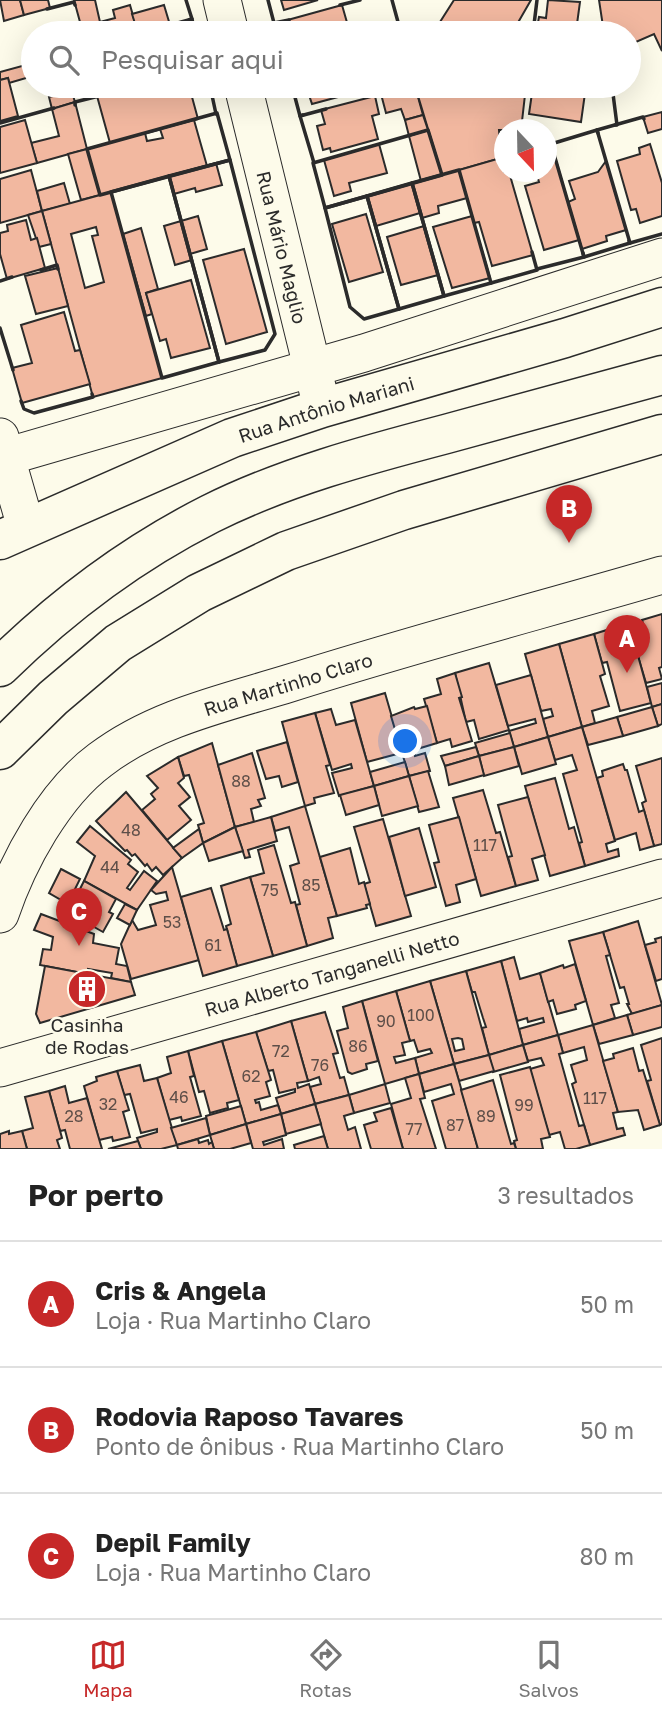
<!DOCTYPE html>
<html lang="pt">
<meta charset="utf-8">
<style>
:root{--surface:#fff;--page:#f6f6f6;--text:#222;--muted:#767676;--line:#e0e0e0;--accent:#c62828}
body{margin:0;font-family:"Golos Text",sans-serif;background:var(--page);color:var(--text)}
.compass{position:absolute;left:494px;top:119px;width:63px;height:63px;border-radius:50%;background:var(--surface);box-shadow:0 7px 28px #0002;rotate:158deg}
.you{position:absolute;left:406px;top:742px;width:24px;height:24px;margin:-18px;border:5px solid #fff;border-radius:50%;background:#1a73e8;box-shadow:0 0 0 10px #1a73e833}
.badge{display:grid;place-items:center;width:46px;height:46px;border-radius:50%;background:var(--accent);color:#fff;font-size:23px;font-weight:700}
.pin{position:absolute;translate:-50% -58px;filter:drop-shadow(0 2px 4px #0008)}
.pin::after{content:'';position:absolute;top:37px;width:24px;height:21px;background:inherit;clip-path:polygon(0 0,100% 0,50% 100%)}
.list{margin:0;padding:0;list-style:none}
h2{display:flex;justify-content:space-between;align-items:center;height:91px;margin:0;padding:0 28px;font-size:30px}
h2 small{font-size:23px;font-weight:400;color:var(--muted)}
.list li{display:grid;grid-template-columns:46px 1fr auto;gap:21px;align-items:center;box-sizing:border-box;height:126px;padding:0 28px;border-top:2px solid var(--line)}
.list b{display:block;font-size:26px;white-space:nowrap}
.list p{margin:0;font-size:23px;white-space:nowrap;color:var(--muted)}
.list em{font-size:23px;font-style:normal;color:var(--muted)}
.icon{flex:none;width:38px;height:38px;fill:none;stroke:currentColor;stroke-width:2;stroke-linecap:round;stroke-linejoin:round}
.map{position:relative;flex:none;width:662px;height:1149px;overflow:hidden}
.search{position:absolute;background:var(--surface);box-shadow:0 7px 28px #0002;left:21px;right:21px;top:21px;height:77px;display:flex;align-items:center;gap:18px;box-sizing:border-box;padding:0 24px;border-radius:38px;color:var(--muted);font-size:26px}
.sheet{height:469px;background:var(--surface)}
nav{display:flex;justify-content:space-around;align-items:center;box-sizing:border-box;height:98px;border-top:2px solid var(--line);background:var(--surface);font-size:19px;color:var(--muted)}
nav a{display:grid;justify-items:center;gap:4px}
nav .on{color:var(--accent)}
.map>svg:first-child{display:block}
</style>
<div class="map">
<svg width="662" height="1149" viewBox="0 0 662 1149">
<rect width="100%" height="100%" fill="#fdfbea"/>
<g fill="#f2b8a0" stroke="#2b2b2b" stroke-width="2" fill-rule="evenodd">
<polygon points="0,0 20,0 24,15 4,21"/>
<polygon points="20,0 48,0 50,8 24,15"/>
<polygon points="74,0 95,0 100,22 115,18 113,10 130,5 138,33 83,33"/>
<polygon points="281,0 318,0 284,10"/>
<polygon points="454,0 531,0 512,33 433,33"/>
<polygon points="548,0 580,2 577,24 594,26 593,33 536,33 539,17 546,18"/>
<polygon points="599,0 662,0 662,51 654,34 629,45 629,33 604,33"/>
<polygon points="164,5 170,25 138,33 132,14"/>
<polygon points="342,5 350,33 287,33 284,21"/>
<polygon points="167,27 168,33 142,33"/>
<polygon points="33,63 33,76 9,83 8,78 0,80 0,72"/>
<polygon points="8,78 18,116 0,121 0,80"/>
<polygon points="54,86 70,86 75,102 52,109 49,97 57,95"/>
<polygon points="97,86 137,86 100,96"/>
<polygon points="144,86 189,86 198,119 110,143 97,96 129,88 131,93 145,89"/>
<polygon points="306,86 379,86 312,104"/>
<polygon points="411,86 415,86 423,115 405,120 401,109 386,113 381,94"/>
<polygon points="415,86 526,86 521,130 499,130 501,158 442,175"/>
<polygon points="533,86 586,86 581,122 529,114"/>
<polygon points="375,96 379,114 372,116 378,139 331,152 330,148 323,150 317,126 325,124 321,110"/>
<polygon points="75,102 87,149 37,163 31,143 59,136 52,109"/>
<polygon points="662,112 662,129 648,133 643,117"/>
<polygon points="423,115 428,130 409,136 405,120"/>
<polygon points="25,120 37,163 0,173 0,127"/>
<polygon points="194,120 207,166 100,195 87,149 145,133 147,141 163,138 160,129"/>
<polygon points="428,130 442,175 421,181 409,136"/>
<polygon points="379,144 387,173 349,183 351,191 334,196 324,160"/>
<polygon points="650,144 662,183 662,216 640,223 636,209 631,210 617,161 640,154 639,148"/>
<polygon points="87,149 100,195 81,200 68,154"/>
<polygon points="553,150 579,240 544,250 525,186 539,182 536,172 546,172 546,152"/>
<polygon points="504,157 504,172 509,172 533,255 492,266 479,222 474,223 459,170"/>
<polygon points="606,161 626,230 606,236 607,241 582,249 568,202 575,199 569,181 598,172"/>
<polygon points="216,163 222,185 196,192 195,188 174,194 169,176"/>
<polygon points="31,170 42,211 0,223 0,179"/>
<polygon points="459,170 467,198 438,206 439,213 422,218 412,183"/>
<polygon points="64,183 70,204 42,211 37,191"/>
<polygon points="412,183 420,213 376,226 367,196"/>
<path d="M111 192 162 378 93 397 42 211ZM96 227 98 235 92 236 104 282 85 288 71 234Z"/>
<polygon points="42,211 51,244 39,247 28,215"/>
<polygon points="366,214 383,272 349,282 332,224"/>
<polygon points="198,216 207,249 190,254 181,221"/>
<polygon points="472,216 490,278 452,288 433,227"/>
<polygon points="26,220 31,240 37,238 45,268 7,279 0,254 0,233 8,231 7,225"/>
<polygon points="181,221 192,260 175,265 164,226"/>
<polygon points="424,226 438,275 401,285 387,237"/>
<polygon points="141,228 158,289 146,293 152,314 146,316 123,234"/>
<polygon points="244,249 267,332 226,344 203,260"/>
<polygon points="58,268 68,306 36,314 25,276"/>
<polygon points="191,280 210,348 171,358 166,339 160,341 146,293"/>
<polygon points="64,312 75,351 80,350 90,384 22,403 12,368 32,363 21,325"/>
<polygon points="662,614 662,667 659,668 662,679 646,683 632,636 646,632 642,620"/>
<polygon points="629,623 651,703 620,711 607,662 602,663 594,634"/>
<polygon points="594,634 605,674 600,676 609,706 592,711 595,723 582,727 559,644"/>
<polygon points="559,644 582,727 548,737 543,719 553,716 551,709 541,711 525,654"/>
<polygon points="489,663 509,730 479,739 474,720 466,722 455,673"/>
<polygon points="455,673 462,697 459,698 472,741 452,747 450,739 437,743 424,699 441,694 437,679"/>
<polygon points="531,675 548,737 514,747 509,731 536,723 535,719 508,726 496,685"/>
<polygon points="662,683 662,704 652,707 647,687"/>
<polygon points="385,693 398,738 392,739 397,754 367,762 351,703"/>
<polygon points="662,704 662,724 658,726 652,707"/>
<polygon points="427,706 437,743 414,750 415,756 425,753 430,771 409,776 391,716 414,707 415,709"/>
<polygon points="652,707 658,726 623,736 617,717"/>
<polygon points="331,709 336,725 355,720 374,786 339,796 332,773 352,768 351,764 332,770 315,713"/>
<polygon points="315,713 330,765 326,766 334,793 314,798 315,803 305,806 282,722"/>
<polygon points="617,717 623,736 588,745 582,727"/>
<polygon points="582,727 615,841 606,844 608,852 618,849 619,856 585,866 579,843 582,842 563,774 577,770 572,755 555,760 548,737"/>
<polygon points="510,733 514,747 479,756 475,743"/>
<polygon points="548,737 556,764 522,774 514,747"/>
<polygon points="287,742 298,782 282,787 279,776 266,779 257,751"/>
<polygon points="212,743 235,827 203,843 198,825 204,823 189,775 184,776 178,757"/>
<polygon points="476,747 479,756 445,766 441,756"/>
<polygon points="514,747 519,766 484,776 479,756"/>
<polygon points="252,753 265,798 258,800 261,806 251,809 254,822 235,827 218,765"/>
<polygon points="479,756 484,775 449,785 445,766"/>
<polygon points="178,757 184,778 178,783 190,797 179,806 191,820 167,840 142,810 155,799 151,794 158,788 147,776"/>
<polygon points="662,758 662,844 654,846 642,803 646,801 636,766"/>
<polygon points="405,762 409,776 374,786 370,772"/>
<polygon points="623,764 625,770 627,770 639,812 644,810 654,846 640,850 636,833 615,840 597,778 603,776 602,771"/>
<polygon points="428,771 439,807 419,812 409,776"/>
<polygon points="409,776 418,806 382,816 374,786"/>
<polygon points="555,778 569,829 574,827 585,866 550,876 525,786"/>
<polygon points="374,786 379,805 346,815 340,795"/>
<polygon points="483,790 496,833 500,832 516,886 481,896 453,798"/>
<polygon points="126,792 182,858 163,875 156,867 152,871 147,864 145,866 135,854 132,856 127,850 125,851 96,821"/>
<polygon points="528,797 545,855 532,859 538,880 516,886 508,857 512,856 498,805"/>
<polygon points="305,806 337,916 328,918 333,938 307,946 296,905 300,904 290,866 299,863 289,827 275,831 271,817"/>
<polygon points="271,817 277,841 248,850 250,857 245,858 235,827"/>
<polygon points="459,817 476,879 456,885 460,902 446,906 434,863 439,862 429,825"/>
<polygon points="383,819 411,916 376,926 364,884 370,882 354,827"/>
<polygon points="90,826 131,860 128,864 138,872 127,888 130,890 144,871 157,881 137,910 84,881 95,856 77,842"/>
<polygon points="235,827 243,851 209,861 203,843"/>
<polygon points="419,828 436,887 405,896 389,837"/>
<polygon points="199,829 203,843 182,858 173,848"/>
<polygon points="274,845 291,903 295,902 307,946 273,956 250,877 264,873 258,850"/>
<polygon points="350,848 359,884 364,882 370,904 366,905 367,908 337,916 320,857"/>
<polygon points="172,867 199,960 131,979 121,944 132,920 138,930 156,925 150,905 168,900 166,892 156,894 151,890"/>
<polygon points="61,869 80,879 74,891 78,893 84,881 116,899 109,912 113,914 103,932 87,923 83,930 61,922 69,908 66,907 68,904 49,893"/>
<polygon points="250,877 273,956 237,966 226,926 231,924 221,886"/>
<polygon points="211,888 224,930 227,929 237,966 203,976 181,897"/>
<polygon points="125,904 137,910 130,925 117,918"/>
<polygon points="41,914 94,934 93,943 119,948 116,964 127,966 131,982 111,978 112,973 88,969 87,974 40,965 43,949 51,950 53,937 34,930"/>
<polygon points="638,921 662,1005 632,1014 627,1004 629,1004 624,987 620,988 603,932"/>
<polygon points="603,932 610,955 606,956 619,1003 611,1005 615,1018 593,1025 569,941"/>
<polygon points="662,937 662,979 656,981 645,945 656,942 655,939"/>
<polygon points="514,957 520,979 540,973 558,1035 523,1045 519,1029 544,1022 543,1018 528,1022 527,1018 517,1021 501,961"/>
<polygon points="501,961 523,1045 489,1055 482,1028 486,1027 483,1018 475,992 472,992 466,971"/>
<polygon points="575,964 586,1001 575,1005 576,1009 557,1014 553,1000 548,1002 540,973 563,965 564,968"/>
<polygon points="45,966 131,982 135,995 40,1023 36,1014"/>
<path d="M466 971 489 1055 454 1064 430 981ZM458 1038 462 1039 464 1049 455 1051 452 1039Z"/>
<polygon points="430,981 454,1064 419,1074 415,1058 432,1053 430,1049 418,1052 414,1040 410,1041 396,991"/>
<polygon points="396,991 410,1041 402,1043 405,1055 394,1057 396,1063 415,1058 419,1074 385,1084 362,1001"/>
<polygon points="362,1001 378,1061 366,1064 367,1069 352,1074 348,1072 337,1031 348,1028 343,1007"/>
<polygon points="662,1005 662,1027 633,1035 627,1015"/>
<polygon points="325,1012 338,1053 333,1054 340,1078 344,1077 349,1095 315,1104 310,1087 321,1084 319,1077 308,1081 291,1021"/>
<polygon points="627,1015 633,1035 599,1044 593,1025"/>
<polygon points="291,1021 308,1081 297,1083 298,1088 309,1084 315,1104 281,1114 276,1098 295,1092 295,1089 279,1093 273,1070 268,1071 256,1032"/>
<polygon points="593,1025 618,1112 613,1113 617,1129 623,1128 625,1135 590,1145 572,1084 576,1082 571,1065 587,1060 584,1047 563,1053 558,1035"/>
<polygon points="256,1032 271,1080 266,1082 270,1096 255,1100 256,1103 259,1102 261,1110 278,1105 281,1114 246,1124 222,1041"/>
<polygon points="558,1035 563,1053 559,1054 579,1126 584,1125 590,1145 576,1149 565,1149 560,1132 549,1135 530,1069 544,1065 541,1058 528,1061 523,1045"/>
<polygon points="662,1038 662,1124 660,1125 647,1081 651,1080 641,1045"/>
<polygon points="222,1041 239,1100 227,1103 228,1108 210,1113 204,1091 199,1092 188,1051"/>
<polygon points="523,1045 528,1062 493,1072 489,1055"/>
<polygon points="633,1048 639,1071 643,1070 660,1125 644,1130 638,1110 618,1112 603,1061 614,1058 613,1054"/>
<polygon points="188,1051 194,1076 190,1077 201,1116 182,1121 181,1117 169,1120 157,1078 171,1073 167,1057"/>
<polygon points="489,1055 494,1071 459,1081 454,1064"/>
<polygon points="454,1064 459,1081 478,1149 446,1149 432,1101 454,1094 451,1084 424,1092 419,1074"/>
<polygon points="140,1065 144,1081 157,1078 177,1145 161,1149 141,1149 137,1138 157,1132 157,1129 141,1133 130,1094 124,1095 117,1071"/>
<polygon points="530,1067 550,1137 541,1139 543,1149 516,1149 514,1141 517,1140 500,1075"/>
<polygon points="117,1071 129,1110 123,1112 130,1137 113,1141 112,1137 99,1140 84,1086 97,1081 96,1077"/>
<polygon points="419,1074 425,1098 420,1099 436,1149 403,1149 391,1104 411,1098 405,1078"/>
<polygon points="493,1080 511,1144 514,1143 516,1149 478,1149 461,1090"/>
<polygon points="385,1084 390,1103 354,1113 349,1095"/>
<polygon points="65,1086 69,1103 87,1098 102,1149 70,1149 65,1130 60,1131 49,1091"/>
<polygon points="49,1091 62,1138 57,1140 60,1149 27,1149 22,1131 33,1128 25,1097"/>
<polygon points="349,1095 354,1113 344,1116 348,1130 355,1127 361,1149 328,1149 315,1104"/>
<polygon points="315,1104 321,1124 286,1134 281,1114"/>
<polygon points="241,1106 246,1124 210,1135 206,1116"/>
<polygon points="391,1108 403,1149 371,1149 364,1125 377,1121 374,1113"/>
<polygon points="281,1114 286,1135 263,1142 264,1145 282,1139 284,1149 253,1149 246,1124"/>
<polygon points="206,1118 210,1135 177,1145 171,1128"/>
<polygon points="246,1124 251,1143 230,1149 214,1149 210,1135"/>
<polygon points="9,1131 9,1134 22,1131 27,1149 0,1149 0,1134"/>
<polygon points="324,1136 328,1149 295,1149 294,1145"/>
<polygon points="198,1139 199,1143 208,1140 209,1144 212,1142 214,1149 178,1149 177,1145"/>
<polygon points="138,1141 141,1149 108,1149"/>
</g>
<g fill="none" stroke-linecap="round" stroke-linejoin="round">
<g stroke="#2b2b2b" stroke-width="39">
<g id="minor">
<polyline points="222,0 230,33"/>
<path id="s1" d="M243 86 318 391"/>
<polyline points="0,437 26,527"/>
<polyline points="5,457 364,353 662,257"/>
<path id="s2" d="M0 914C18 861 54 794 100 760 155 718 225 703 290 683 413 644 538 611 662 575"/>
<path id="s3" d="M0 1068 662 878"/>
</g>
</g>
<g stroke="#2b2b2b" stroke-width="41">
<g id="major">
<path id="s4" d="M0 540 232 438 322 408 565 338 662 307"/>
</g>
</g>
<g stroke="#2b2b2b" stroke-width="41">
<g id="highway">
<path d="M0 667C61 607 133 553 210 514 284 477 366 455 446 434 518 414 590 394 662 375"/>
<polyline points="0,750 53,698 118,643 199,593 286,551 404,510 662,434"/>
</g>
</g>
<use href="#minor" stroke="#fdfbea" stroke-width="37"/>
<use href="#major" stroke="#fdfbea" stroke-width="38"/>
<use href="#highway" stroke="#fdfbea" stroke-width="38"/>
<g stroke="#2b2b2b" stroke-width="3.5">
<polyline points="268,0 274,23 289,20"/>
<polyline points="392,0 401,33"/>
<polyline points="340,5 360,0"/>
<polyline points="47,9 74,2 75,5"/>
<polyline points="189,20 192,19 195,33"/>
<polyline points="167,26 192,19 186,0"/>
<polyline points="533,33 537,0"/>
<polyline points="210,86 216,114"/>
<polyline points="292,86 300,116 303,115"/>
<polyline points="612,86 617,125 615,125"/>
<polyline points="75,105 75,102 99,96"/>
<polygon points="217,113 230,160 100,195 87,149"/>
<polyline points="0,123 54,108"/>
<polygon points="428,130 442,175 325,208 313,163"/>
<polygon points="597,130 630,243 584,257 551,144"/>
<polyline points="598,133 597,130 643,117 644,119"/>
<polygon points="230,160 275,334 265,350 219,362 169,176"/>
<polyline points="314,163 300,116 326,109"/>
<polygon points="459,170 491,283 444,296 412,183"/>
<polygon points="169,176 219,362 162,378 111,192"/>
<polygon points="412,183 444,296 399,309 367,196"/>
<polygon points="367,196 399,309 364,319 350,307 325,208"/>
<polyline points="629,241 630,243 662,234"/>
<polyline points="537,269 584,257 583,253"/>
<polyline points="41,270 57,265 58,269"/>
<polyline points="0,281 12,277"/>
<polyline points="491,283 537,270 532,252"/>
<polyline points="0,328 13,370"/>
<polyline points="21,401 24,409 34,413 93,397 92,394"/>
</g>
</g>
<defs>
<g id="building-disc" transform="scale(2.0125)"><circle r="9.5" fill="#c62828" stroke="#fdfbea"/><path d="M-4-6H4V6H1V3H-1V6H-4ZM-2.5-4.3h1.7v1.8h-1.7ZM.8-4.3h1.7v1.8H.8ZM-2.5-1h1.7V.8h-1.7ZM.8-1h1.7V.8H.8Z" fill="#fff"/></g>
</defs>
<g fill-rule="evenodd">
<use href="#building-disc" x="87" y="989"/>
</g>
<g text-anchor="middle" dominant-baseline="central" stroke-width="5" stroke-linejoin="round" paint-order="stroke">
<g font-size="16" fill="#5d4e48">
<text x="241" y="781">88</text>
<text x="131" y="830">48</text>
<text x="485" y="845">117</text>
<text x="110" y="867">44</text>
<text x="311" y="885">85</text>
<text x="270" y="890">75</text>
<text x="172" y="922">53</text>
<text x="213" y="945">61</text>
<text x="421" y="1015">100</text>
<text x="386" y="1021">90</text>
<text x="358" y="1046">86</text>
<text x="281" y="1051">72</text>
<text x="320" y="1065">76</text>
<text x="251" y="1076">62</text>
<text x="179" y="1097">46</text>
<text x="595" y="1098">117</text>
<text x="108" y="1104">32</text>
<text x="524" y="1105">99</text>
<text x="74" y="1116">28</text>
<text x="486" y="1116">89</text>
<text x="455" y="1125">87</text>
<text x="414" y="1129">77</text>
</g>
<g font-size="19" fill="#2b2b2b" stroke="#fdfbea">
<text stroke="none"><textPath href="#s1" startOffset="166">Rua Mário Maglio</textPath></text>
<text stroke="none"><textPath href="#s4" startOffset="352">Rua Antônio Mariani</textPath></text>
<text stroke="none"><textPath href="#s2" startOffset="390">Rua Martinho Claro</textPath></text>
<text stroke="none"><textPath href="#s3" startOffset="345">Rua Alberto Tanganelli Netto</textPath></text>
</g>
<g font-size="19" fill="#2b2b2b" stroke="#fdfbea">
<text x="87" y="1024">Casinha<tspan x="87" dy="22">de Rodas</tspan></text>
</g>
</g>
</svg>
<svg class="compass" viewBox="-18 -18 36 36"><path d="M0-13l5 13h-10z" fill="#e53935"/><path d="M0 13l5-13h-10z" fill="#767676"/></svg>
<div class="you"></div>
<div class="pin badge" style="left:627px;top:673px">A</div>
<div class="pin badge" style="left:569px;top:543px">B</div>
<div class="pin badge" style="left:79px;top:946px">C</div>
<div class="search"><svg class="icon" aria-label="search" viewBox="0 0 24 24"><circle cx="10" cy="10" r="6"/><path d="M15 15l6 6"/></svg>Pesquisar aqui</div>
</div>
<section class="sheet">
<h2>Por perto<small>3 resultados</small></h2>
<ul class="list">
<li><span class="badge">A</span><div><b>Cris &amp; Angela</b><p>Loja · Rua Martinho Claro</p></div><em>50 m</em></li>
<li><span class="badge">B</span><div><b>Rodovia Raposo Tavares</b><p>Ponto de ônibus · Rua Martinho Claro</p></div><em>50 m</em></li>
<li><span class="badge">C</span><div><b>Depil Family</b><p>Loja · Rua Martinho Claro</p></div><em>80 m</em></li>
</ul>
</section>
<nav>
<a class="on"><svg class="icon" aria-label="map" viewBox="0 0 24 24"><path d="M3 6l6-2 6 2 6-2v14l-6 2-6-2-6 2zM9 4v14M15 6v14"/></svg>Mapa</a>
<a><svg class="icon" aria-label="directions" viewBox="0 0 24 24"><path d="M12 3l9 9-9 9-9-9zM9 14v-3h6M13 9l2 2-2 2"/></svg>Rotas</a>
<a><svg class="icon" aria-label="saved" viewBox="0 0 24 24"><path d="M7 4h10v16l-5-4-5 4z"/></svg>Salvos</a>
</nav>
